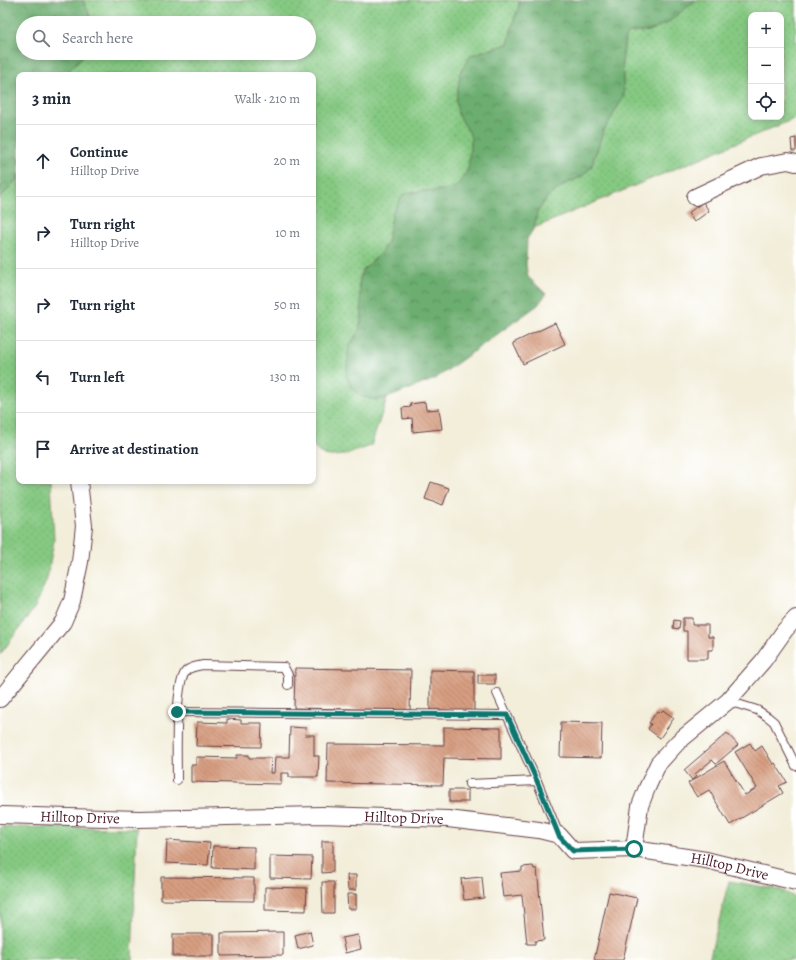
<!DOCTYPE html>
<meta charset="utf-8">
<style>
:root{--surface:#fff;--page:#f2f2f3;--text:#1f2937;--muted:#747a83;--line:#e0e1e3}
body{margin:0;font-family:Alegreya,serif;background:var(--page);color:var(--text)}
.controls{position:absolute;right:12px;top:12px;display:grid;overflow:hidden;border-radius:8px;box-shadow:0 2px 6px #0003}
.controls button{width:36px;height:36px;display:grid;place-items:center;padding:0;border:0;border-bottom:1px solid var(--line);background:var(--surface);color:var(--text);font:20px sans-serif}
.stop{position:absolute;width:12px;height:12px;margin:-9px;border:3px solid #0f766e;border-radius:50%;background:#fff}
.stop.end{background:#0f766e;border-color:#fff;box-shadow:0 1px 4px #0008}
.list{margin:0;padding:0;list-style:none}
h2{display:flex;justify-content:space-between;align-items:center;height:52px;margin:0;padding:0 16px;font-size:17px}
h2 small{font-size:13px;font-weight:400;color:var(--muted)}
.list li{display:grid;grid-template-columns:26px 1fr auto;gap:12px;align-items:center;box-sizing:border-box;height:72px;padding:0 16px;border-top:1px solid var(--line)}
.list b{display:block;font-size:15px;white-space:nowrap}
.list p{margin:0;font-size:13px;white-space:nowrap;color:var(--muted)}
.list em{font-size:13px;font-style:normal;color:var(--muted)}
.icon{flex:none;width:22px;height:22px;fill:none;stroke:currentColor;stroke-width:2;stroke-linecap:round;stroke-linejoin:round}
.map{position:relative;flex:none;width:796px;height:960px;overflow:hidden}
.search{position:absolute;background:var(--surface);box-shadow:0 2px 6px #0003;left:16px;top:16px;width:300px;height:44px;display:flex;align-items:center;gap:10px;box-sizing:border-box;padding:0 14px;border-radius:22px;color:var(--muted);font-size:15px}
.panel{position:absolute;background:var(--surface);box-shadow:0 2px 6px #0003;left:16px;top:72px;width:300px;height:412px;border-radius:8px}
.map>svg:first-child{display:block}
</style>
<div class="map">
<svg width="796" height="960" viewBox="0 0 796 960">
<defs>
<pattern id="green-dots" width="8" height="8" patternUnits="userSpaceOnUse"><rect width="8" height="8" fill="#85c982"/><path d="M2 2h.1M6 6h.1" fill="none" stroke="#74ac70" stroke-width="1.8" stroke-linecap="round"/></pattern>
<pattern id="forest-crowns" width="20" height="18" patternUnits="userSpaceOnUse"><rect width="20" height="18" fill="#6cad70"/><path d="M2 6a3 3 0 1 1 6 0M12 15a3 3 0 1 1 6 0" fill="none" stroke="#5b8c5c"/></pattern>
<pattern id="building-back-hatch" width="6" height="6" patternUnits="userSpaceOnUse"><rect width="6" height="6" fill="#d79e81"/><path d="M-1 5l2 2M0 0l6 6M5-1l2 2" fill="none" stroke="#b0806a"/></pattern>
</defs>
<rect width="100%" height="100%" fill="#fff"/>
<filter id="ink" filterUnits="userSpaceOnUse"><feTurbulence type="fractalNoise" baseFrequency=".025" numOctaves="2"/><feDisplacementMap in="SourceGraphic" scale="8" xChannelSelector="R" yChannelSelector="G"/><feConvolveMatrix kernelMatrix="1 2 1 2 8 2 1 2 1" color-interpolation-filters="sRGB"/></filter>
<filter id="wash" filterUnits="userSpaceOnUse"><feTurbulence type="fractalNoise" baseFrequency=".012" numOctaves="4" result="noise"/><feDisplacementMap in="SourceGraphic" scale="16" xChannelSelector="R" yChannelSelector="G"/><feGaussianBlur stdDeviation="0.9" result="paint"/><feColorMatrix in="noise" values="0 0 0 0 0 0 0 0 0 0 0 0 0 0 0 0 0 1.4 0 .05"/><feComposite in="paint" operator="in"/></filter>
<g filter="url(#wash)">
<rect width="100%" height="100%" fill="#f3eeda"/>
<g fill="url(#green-dots)" stroke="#687456" fill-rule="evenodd">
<path d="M83 0H519V7L514 19 508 44 471 55 458 114 469 132 471 138 468 170 456 187 444 190 409 192 393 211 387 242 380 254 362 271 359 284 362 318 359 330 349 347 375 400 387 398 371 446C355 451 322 467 313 444V75H65L85 53H309V23H93Z"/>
<path d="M696 0H796V118L534 228 537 213 548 196 569 182 581 177 591 168 603 132 624 96 622 63 625 37 630 33 649 31 667 23ZM751 15H781V117H751Z"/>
<polygon points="19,176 19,481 51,481 54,540 47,579 35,607 0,655 0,197 8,190"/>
<polygon points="0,827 137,828 132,960 0,960"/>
<polygon points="729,881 781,890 796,898 796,960 709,960"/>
</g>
<g fill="url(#forest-crowns)" stroke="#5b664e">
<polygon points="0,0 83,0 93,23 23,23 23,53 85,53 65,75 19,75 19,176 8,190 0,197"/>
<polygon points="519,0 696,0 667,23 649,31 630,33 625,37 622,63 624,96 603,132 591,168 581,177 569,182 548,196 537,213 534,228 527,239 526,265 528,277 546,294 538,305 435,379 387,398 375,400 360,396 351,388 346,375 349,347 359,330 362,318 359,284 362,271 380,254 387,242 393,211 403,195 409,192 444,190 456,187 468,170 471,138 469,132 458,114 456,101 460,73 471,55 508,44 514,19 519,7"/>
</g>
<g id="blocks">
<g fill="url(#building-back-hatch)">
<polygon points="796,138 796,151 792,151 791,139"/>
<polygon points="703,202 709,211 694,222 688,213"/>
<polygon points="555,323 565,344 523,364 513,343"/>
<polygon points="425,402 426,410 439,409 442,429 413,432 412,418 403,419 402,408 411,407 410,404"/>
<polygon points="431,482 449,488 443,505 425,499"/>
<polygon points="683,618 692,618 692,625 708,625 708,637 713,637 713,650 708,650 708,659 687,659 687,631 683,631"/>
<polygon points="674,620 680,621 679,629 673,628"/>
<polygon points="295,668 411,670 410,710 294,708"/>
<polygon points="430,670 474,671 474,711 430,710"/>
<rect x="478" y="675" width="17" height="9"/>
<polygon points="663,710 674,718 660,738 648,729 651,724 649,723 657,711 660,713"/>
<polygon points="227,719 241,720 241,723 262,723 261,747 196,746 197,722 227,723"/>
<polygon points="561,722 602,723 601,758 560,757"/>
<polygon points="290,727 306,728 305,735 314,735 314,756 319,756 318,777 289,777 289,773 281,773 281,784 191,782 191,765 196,765 196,757 237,758 237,755 249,755 249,758 271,758 270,773 274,773 275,757 289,757"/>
<polygon points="444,727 501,728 501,759 444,758 443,785 327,783 328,744 444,745"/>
<polygon points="727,733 738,745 716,764 712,760 695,774 697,776 692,780 684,770"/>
<polygon points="750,743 755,751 762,746 773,764 775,763 787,782 779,786 783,793 730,825 709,790 697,797 688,783 724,761 745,795 757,788 735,752"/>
<rect x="449" y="790" width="19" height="12"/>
<polygon points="167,840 210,843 208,865 166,863"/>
<polygon points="322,841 333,841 333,872 322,873"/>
<polygon points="213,846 254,847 254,870 212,868"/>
<polygon points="270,856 312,857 311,879 270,878"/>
<polygon points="533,866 534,869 537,869 544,940 535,941 535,944 527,944 522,895 503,897 500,873 522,871 522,867"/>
<polygon points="347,875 356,875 356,890 348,890"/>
<polygon points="161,877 254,878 254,901 161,900"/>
<polygon points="482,877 484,898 464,900 461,879"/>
<polygon points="322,882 334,882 334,913 323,913"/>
<polygon points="265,887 307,888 306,911 265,910"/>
<polygon points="609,892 637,898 623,960 594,960"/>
<polygon points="347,894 356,894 356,909 348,909"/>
<polygon points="310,931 313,945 298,949 295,935"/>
<polygon points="283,932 283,955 221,956 221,933"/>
<rect x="173" y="934" width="41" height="22"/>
<polygon points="358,935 361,949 345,953 342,938"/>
</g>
</g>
</g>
<g filter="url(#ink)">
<use href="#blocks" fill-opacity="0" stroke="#633e45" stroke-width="1"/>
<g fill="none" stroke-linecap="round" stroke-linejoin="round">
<g stroke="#633e45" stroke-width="10">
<g id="lane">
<polyline points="497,693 537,781 559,835"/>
<polyline points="728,701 757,710 768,717 774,722 796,766"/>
<polyline points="177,712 507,715"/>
<path d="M177 780C177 759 174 685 186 671 190 667 198 666 203 665L284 667 288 675V685"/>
<polyline points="469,784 537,781"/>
</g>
</g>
<g stroke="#633e45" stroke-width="18">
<g id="street">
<polyline points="695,197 761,166 788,161 796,163"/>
<polyline points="0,699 63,622 72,601 80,562 84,526 79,481"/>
<path id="s1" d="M0 815 139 819 322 815 448 819 539 830 559 835 573 851 634 849 706 860 796 882"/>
<polyline points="634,849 640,806 647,788 658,764 678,742 728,701 763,661 785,630 796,618"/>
</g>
</g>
<use href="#lane" stroke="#fff" stroke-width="8"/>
<use href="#street" stroke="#fff" stroke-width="16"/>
</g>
</g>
<g fill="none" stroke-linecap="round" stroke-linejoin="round" filter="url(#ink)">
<polyline stroke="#0f766e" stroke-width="5" points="177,712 507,715 537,781 559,836 573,851 634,849"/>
</g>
<g text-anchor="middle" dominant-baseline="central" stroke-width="3" stroke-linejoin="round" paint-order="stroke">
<g font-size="15" fill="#4a1f2b" stroke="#fff">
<text stroke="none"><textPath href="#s1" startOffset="80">Hilltop Drive</textPath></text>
<text stroke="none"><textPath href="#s1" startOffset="404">Hilltop Drive</textPath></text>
<text stroke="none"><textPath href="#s1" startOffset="740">Hilltop Drive</textPath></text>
</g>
</g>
</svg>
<div class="controls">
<button>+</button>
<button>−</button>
<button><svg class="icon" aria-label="locate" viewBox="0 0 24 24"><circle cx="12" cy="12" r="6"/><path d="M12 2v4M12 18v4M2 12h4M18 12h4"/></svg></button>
</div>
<div class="stop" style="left:634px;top:849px"></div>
<div class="stop end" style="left:177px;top:712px"></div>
<div class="search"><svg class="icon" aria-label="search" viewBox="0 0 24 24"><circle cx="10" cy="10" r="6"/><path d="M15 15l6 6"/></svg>Search here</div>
<section class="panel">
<h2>3 min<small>Walk · 210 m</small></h2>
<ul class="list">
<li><svg class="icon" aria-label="ahead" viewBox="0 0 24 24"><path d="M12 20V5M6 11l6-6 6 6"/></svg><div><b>Continue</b><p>Hilltop Drive</p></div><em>20 m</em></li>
<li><svg class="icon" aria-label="right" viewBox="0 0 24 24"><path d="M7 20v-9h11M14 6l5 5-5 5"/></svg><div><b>Turn right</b><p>Hilltop Drive</p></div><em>10 m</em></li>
<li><svg class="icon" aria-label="right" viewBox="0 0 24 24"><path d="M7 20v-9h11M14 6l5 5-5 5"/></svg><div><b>Turn right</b></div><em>50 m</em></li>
<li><svg class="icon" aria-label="left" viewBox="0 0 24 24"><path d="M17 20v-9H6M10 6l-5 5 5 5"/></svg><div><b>Turn left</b></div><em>130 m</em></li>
<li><svg class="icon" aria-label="arrive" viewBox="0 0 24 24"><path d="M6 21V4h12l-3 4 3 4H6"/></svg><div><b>Arrive at destination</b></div></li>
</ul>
</section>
</div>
